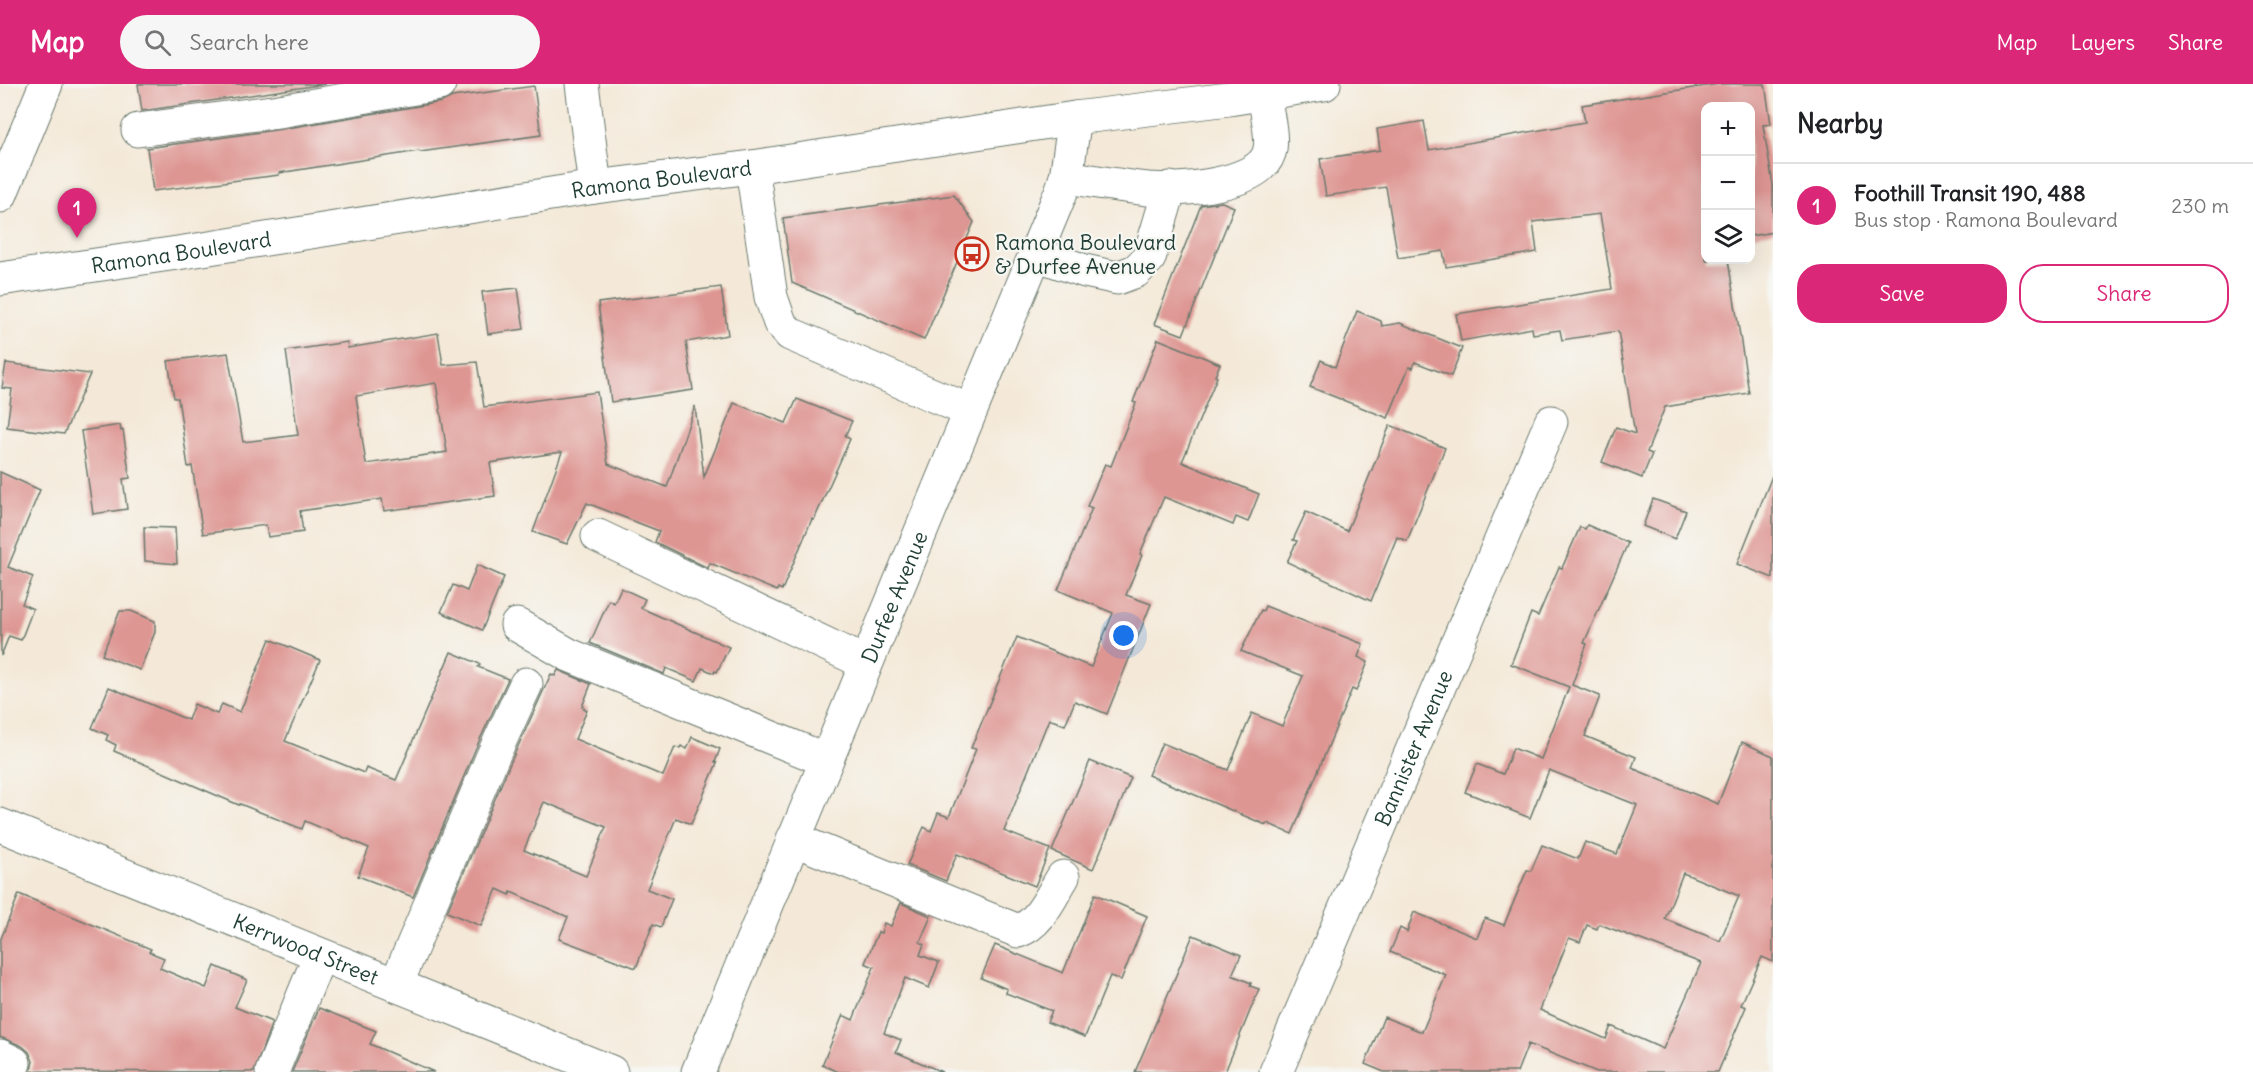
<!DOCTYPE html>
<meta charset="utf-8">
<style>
:root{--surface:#fff;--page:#f6f6f6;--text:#202124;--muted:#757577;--line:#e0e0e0;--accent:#db2777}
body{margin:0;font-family:Delius,sans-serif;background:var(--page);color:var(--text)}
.controls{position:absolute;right:18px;top:18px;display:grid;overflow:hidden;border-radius:12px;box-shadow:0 6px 24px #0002}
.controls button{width:54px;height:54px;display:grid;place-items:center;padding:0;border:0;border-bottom:2px solid var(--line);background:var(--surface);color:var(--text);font:30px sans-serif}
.you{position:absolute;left:1124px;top:552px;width:21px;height:21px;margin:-15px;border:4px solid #fff;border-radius:50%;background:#1a73e8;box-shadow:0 0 0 9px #1a73e833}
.badge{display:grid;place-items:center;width:39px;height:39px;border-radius:50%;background:var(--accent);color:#fff;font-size:20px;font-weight:700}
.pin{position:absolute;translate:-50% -50px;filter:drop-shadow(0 2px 3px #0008)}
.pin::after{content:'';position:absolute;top:32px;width:21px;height:18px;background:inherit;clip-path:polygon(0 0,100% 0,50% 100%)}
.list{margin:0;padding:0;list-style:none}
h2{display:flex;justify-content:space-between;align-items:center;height:78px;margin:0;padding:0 24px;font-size:26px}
h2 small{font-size:20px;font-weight:400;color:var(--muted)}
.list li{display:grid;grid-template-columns:39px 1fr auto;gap:18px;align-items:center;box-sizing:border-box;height:84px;padding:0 24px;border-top:2px solid var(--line)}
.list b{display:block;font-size:22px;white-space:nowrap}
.list p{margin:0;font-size:20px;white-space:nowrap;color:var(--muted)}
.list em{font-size:20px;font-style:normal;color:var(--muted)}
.actions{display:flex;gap:12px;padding:18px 24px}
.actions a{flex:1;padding:14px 0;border:2px solid var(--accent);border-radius:24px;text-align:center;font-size:21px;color:var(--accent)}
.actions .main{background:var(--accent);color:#fff}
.icon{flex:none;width:33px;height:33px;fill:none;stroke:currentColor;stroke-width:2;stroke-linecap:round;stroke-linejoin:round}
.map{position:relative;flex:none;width:1773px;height:988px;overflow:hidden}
header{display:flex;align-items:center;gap:36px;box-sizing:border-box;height:84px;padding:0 30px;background:var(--accent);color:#fff}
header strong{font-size:28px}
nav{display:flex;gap:33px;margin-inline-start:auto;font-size:21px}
.search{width:420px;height:54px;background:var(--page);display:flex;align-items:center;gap:15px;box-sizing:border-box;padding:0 21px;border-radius:33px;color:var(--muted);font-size:22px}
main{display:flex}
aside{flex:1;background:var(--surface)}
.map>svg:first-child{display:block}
</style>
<header>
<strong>Map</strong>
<div class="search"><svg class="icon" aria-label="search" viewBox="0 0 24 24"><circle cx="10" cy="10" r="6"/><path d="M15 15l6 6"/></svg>Search here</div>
<nav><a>Map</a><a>Layers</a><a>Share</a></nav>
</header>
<main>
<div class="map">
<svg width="1773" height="988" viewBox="0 0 1773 988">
<rect width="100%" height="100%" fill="#f6f6f2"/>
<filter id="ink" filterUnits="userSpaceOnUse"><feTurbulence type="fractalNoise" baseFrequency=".0167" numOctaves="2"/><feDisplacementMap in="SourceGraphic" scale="12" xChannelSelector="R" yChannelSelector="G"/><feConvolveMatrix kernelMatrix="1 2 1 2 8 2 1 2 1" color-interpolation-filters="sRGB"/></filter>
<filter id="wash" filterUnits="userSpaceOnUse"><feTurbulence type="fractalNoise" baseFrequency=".008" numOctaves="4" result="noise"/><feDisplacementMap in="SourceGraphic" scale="24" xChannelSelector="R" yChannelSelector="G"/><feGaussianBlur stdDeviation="1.35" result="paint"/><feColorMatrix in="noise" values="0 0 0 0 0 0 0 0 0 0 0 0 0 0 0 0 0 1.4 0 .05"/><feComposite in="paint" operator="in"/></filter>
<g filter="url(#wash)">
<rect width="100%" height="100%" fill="#f4e9d8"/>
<g id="blocks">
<g fill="#de9693" fill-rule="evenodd">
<polygon points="138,0 326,0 142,27"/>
<polygon points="1719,0 1765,0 1771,40 1763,41 1773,101 1773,148 1750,152 1750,22 1706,22 1706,176 1728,176 1749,309 1665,323 1647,368 1652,370 1642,394 1602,378 1616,343 1635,350 1618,247 1562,256 1560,246 1533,250 1532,244 1461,257 1456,230 1612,205 1600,130 1533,138 1537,168 1446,183 1443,167 1398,174 1386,103 1326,112 1320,75 1380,66 1377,45 1424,37 1429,66 1585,38 1582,21"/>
<polygon points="534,2 541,51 420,68 419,67 279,89 279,91 153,107 147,64 282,45 442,18 452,13"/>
<polygon points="954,111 974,138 924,256 792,199 783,134"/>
<polygon points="1222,118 1234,123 1183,251 1154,240 1201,121"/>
<polygon points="721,203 728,251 686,258 693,306 611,318 598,219"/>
<polygon points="518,204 524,245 488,250 482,208"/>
<polygon points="1357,227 1381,237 1382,242 1400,239 1462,264 1451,292 1415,278 1413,284 1409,283 1388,334 1310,303 1321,276 1335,283"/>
<path d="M438 249 443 281 477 278 484 323 597 308 608 380 667 403 695 322 704 393 734 319 786 339 797 315 852 337 845 352 850 355 814 436 812 435 782 506 778 504 777 507 710 479 708 484 655 458 659 447 587 419 567 460 533 448 562 368 490 379 495 412 384 427 382 415 300 427 303 448 268 453 266 441 203 450 192 382 188 383 178 314H174L168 277 228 269 243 358 298 351 286 267 347 258 348 264ZM436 299 447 368 366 380 356 312Z"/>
<polygon points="1158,255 1220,280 1215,292 1217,293 1182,378 1259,410 1248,438 1236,433 1233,441 1164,413 1140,470 1142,471 1126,511 1151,520 1107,630 1075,617 1065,641 1049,635 1004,747 1050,765 1035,802 957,770 946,797 907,781 924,743 931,747 938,729 949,733 976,665 971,664 1017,553 1091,583 1113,529 1058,506 1092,424 1087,422 1105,380 1111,382 1136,319 1133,318"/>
<polygon points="6,279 90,290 64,350 7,343 12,305 2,304"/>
<polygon points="120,341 121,347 123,346 130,394 123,395 127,425 93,430 81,347"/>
<polygon points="1390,341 1445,364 1407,457 1397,453 1371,517 1287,478 1297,457 1293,456 1306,428 1347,447"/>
<polygon points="0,388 40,406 8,483 33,493 22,520 33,525 21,556 9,552 1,572"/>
<polygon points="1772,392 1773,392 1773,494 1737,480"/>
<polygon points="1653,415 1686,427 1675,455 1643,442"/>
<path d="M1587 441 1628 459 1584 559 1587 560 1572 601 1600 612 1585 652 1636 673 1632 684 1718 720 1742 658 1773 672V878L1762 873 1741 921 1746 923 1718 988H1597L1528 960 1517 988H1384L1365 980 1384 933 1422 948 1446 891 1390 868 1400 844 1407 848 1414 828 1477 854 1485 834 1504 841 1527 786 1531 787 1542 761 1578 775 1585 758 1617 770 1637 721 1549 686 1530 734 1465 708 1477 680 1503 690 1513 664 1541 675 1569 603 1511 580 1531 529 1538 532 1559 483 1562 484 1580 443 1585 445ZM1683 789 1739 812 1720 857 1665 835ZM1599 840 1701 879 1663 965 1611 942 1606 955 1540 926 1569 854 1580 858 1587 841 1597 845Z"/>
<polygon points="144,443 175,444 177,480 145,477"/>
<polygon points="477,481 504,493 482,546 441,528 453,501 467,507"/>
<polygon points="621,504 645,515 641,524 729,563 717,588 715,587 714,589 702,584 696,597 666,584 664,590 590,559 609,516 614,519"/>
<polygon points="1265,522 1363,560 1358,573 1368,578 1356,607 1352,605 1292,750 1267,739 1266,741 1148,691 1162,659 1228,686 1252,629 1282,642 1303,592 1241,567 1261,526 1263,527"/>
<polygon points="120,527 131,527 155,537 155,548 140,586 102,571"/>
<polygon points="270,555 320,576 285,657 364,689 366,684 396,696 451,568 480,580 478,583 508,595 475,666 413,813 358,792 369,764 305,737 302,745 240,720 239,721 114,667 116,661 106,656 108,651 92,644 109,603 188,636 194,620 217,630 222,620 240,628"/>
<path d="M558 586 591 600 582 623 587 626 575 655 663 692 675 663 680 664 681 662 687 665 692 653 720 665 715 678 717 679 691 740 676 734 647 805 672 815 661 843 653 840 636 884 559 855 568 833 511 808 510 811 497 805 481 842 447 828 509 682 551 590 555 592ZM544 718 606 743 586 792 524 766Z"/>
<polygon points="1090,677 1131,694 1093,785 1052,767"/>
<polygon points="19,810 151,865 149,868 164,874 160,884 206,904 215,882 247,896 235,923 272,938 254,988 31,987 33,977 29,968 22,962 0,953 0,857"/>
<polygon points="1095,810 1147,832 1121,896 1110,892 1085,953 1047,938 1052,927 1006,909 1007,905 981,894 995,861 1063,889"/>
<polygon points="901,819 931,832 920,858 924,860 920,871 939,878 929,904 905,894 884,949 901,956 896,968 942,988 839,988 822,981 843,931 853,936 874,883 865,879 878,848 881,849 884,839 891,842"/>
<polygon points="1193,851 1241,871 1232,891 1251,899 1250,902 1259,905 1225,988 1135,988"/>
<polygon points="319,924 376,947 370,960 434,988 292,988"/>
</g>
</g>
</g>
<g filter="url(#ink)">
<use href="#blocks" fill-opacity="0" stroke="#6a796d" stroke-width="1.5"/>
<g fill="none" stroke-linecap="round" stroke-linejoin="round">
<g stroke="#6a796d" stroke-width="35">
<g id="minor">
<polyline points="582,0 595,103"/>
<polyline points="138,46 279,27 439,0"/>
<polyline points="752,83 771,213 780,239 790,250 970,327"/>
<path d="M1066 93C1093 97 1120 102 1148 105 1177 107 1259 102 1269 69 1274 55 1266 26 1264 10"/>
<polyline points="0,112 46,0"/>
<polyline points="1035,170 1085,187 1117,194 1136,187 1149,174 1170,104"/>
<polyline points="598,452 866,579"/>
<polyline points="517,541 569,571 826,676"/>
<path id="s1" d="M0 741 611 988"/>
<path d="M793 755 1018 847C1040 840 1051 812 1063 793"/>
<polyline points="396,901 492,674 526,600"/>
<polyline points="0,972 14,979"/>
<polyline points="272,988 320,871"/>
<path id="s2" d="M1276 988 1551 338"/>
</g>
</g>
<g stroke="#6a796d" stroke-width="35">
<g id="major">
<path id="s3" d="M0 195 184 168 595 103 752 83 1075 34 1229 15 1324 0"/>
<path id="s4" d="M698 988 1061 108 1066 93 1075 34"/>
</g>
</g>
<use href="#minor" stroke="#fff" stroke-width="33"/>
<use href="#major" stroke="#fff" stroke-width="33"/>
</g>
</g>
<defs>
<g id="bus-ring" transform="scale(1.725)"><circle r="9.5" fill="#f6f6f2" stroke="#c8321e" stroke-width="1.5"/><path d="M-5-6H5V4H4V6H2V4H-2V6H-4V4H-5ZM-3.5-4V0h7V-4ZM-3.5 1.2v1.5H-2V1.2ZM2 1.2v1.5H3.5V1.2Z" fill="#c8321e"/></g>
</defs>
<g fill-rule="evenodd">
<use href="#bus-ring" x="972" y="170"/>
</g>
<g text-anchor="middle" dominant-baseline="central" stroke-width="4.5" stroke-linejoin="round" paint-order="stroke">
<g font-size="21" fill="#1f3d34" stroke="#f6f6f2">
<text stroke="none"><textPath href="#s3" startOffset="669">Ramona Boulevard</textPath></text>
<text stroke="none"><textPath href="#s3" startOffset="183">Ramona Boulevard</textPath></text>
<text stroke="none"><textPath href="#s4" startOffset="514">Durfee Avenue</textPath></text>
<text stroke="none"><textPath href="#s2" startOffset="352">Bannister Avenue</textPath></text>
<text stroke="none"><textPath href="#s1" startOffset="330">Kerrwood Street</textPath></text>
</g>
<g font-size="21" fill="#1f3d34" stroke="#f6f6f2" text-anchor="start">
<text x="995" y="158">Ramona Boulevard<tspan x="995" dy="24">&amp; Durfee Avenue</tspan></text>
</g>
</g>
</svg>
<div class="controls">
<button>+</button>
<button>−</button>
<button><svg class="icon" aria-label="layers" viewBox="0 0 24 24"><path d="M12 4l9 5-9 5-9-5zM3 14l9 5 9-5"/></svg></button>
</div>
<div class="you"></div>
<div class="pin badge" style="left:77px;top:154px">1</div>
</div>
<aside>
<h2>Nearby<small></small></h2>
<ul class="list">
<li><span class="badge">1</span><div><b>Foothill Transit 190, 488</b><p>Bus stop · Ramona Boulevard</p></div><em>230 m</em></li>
</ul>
<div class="actions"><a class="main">Save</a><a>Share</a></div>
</aside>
</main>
